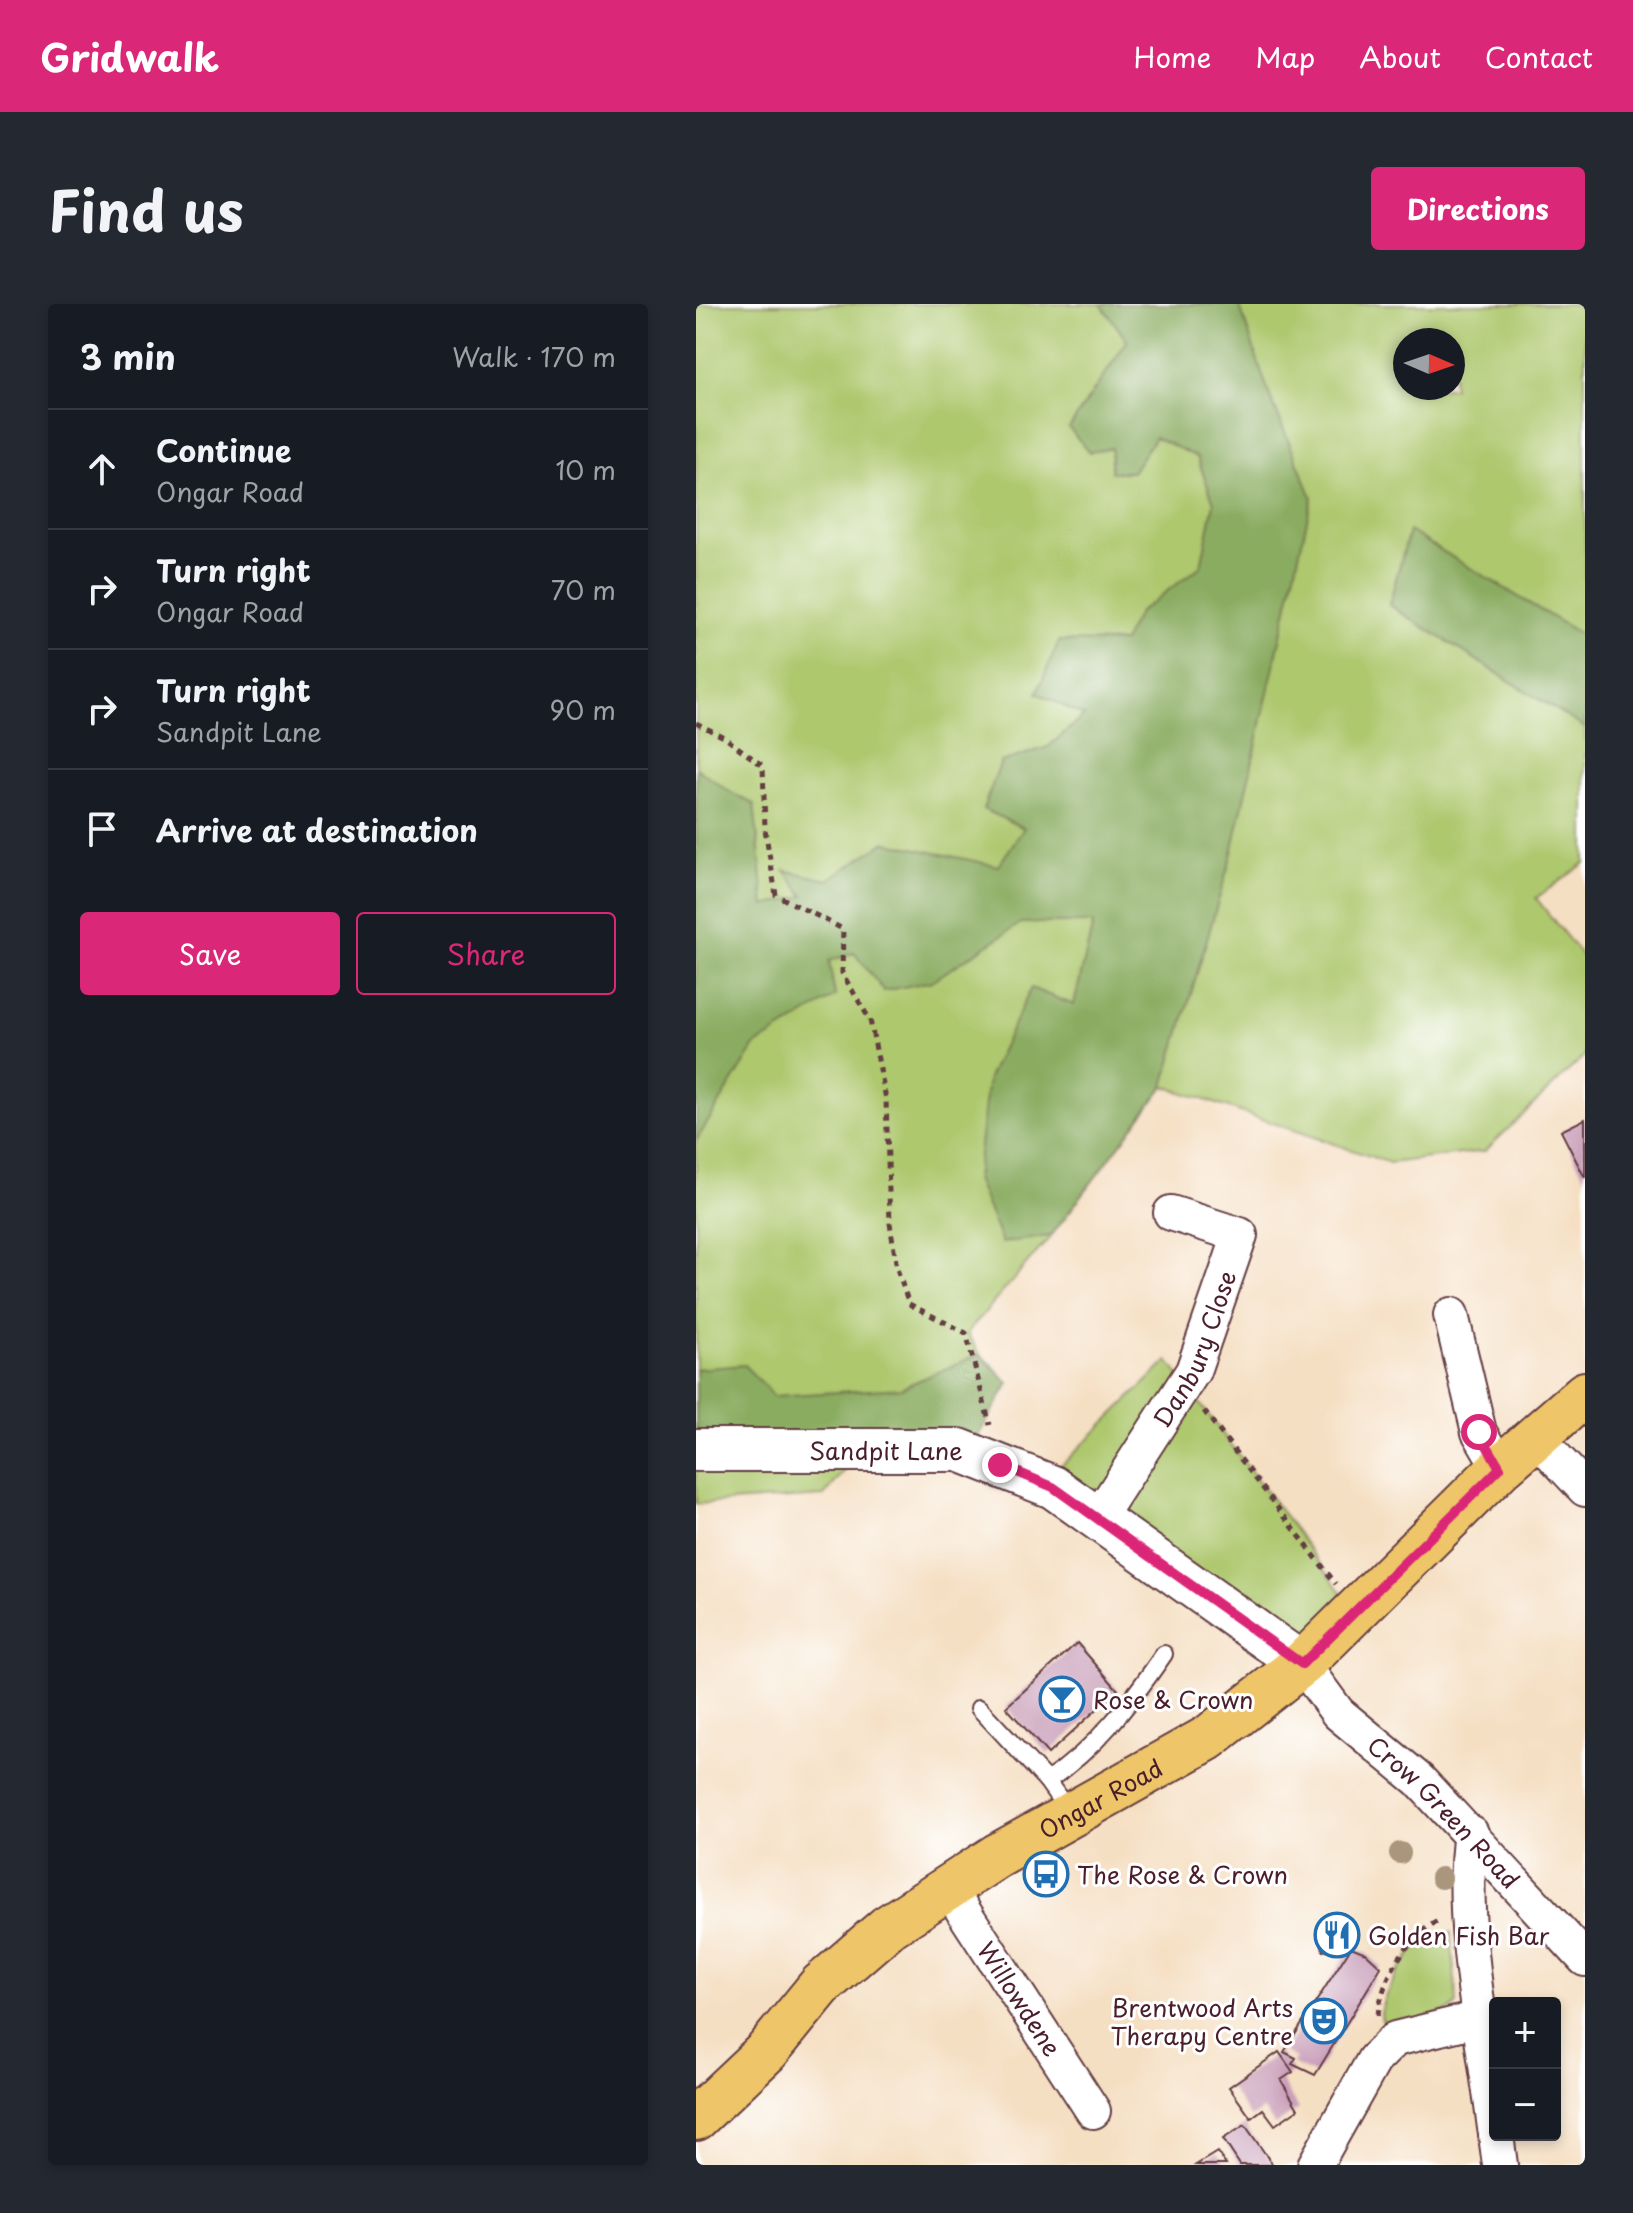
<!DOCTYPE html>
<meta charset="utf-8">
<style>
:root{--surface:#171b24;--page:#242831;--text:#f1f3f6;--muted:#9ea1a6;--line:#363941;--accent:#db2777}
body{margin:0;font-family:"Playpen Sans",sans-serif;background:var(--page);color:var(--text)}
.controls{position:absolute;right:24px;bottom:24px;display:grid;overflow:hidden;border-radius:8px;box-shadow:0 4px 12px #0003}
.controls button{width:72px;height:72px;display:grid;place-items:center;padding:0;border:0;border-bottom:2px solid var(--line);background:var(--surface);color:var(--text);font:40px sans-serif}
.compass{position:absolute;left:697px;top:24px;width:72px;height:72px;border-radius:50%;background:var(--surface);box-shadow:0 4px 12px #0003;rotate:92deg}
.stop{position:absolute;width:24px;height:24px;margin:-18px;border:6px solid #db2777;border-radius:50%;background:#fff}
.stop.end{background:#db2777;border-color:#fff;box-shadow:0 2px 8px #0008}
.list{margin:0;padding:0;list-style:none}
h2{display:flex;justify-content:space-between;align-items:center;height:104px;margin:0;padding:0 32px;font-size:34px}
h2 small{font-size:26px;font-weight:400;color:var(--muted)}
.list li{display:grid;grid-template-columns:52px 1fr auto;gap:24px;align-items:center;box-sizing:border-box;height:120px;padding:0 32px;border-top:2px solid var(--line)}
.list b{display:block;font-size:30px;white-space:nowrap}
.list p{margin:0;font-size:26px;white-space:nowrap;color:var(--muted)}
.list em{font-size:26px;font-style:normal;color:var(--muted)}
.actions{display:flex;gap:16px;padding:24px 32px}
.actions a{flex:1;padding:18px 0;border:2px solid var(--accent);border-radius:8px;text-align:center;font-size:28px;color:var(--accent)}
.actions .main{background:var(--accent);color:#fff}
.icon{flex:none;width:44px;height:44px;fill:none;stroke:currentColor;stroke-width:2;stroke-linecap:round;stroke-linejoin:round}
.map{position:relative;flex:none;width:889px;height:1861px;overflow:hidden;border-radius:8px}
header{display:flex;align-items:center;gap:48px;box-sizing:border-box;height:112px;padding:0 40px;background:var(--accent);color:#fff}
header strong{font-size:38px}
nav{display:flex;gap:44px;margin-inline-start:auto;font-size:28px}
.intro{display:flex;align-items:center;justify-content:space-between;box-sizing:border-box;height:192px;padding:0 48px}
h1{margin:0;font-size:56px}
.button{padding:20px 36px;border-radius:8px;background:var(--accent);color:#fff;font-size:28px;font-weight:700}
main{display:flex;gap:48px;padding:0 48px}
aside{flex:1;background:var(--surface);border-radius:8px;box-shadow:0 4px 12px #0003}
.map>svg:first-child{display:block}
</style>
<header>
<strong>Gridwalk</strong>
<nav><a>Home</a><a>Map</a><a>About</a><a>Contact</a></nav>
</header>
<div class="intro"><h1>Find us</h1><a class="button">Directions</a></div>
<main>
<aside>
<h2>3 min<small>Walk · 170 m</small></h2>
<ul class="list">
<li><svg class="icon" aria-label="ahead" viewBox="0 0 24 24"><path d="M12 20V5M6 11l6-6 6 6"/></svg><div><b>Continue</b><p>Ongar Road</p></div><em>10 m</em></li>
<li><svg class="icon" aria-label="right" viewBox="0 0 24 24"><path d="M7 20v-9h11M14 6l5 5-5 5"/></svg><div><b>Turn right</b><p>Ongar Road</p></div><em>70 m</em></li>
<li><svg class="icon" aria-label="right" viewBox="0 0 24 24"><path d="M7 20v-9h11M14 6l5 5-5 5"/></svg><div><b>Turn right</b><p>Sandpit Lane</p></div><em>90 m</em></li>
<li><svg class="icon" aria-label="arrive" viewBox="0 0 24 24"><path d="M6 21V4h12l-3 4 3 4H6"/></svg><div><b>Arrive at destination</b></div></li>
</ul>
<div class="actions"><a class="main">Save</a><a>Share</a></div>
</aside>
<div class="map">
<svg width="889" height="1861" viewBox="0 0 889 1861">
<rect width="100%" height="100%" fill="#fff"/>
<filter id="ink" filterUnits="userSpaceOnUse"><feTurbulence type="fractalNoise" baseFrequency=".0125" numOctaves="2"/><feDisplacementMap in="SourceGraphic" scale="16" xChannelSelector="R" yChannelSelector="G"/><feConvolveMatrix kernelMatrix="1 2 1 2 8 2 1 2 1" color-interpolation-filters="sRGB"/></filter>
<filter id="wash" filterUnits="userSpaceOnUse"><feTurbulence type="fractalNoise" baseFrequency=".006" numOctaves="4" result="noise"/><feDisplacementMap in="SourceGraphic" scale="32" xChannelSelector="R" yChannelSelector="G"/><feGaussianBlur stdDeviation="1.8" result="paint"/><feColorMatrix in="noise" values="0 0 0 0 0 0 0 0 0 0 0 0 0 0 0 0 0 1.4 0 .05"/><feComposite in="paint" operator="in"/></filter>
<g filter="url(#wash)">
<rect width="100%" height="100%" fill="#f5dfc3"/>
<g fill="#aec86e" stroke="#7c744c" stroke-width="2" fill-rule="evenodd">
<path d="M0 0H889V333L714 228 693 300 889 424V559L840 594 889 656V751L789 847 694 859 468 782 355 932 271 1029 284 1050 313 1079 276 1144 166 1146 128 1192 0 1200ZM709 36H757V84H709Z"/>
<polygon points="472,1057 660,1307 606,1360 347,1179"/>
<path d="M755 1628 761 1700 754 1706 699 1725 686 1716C679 1699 714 1644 730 1635 737 1631 747 1630 755 1628Z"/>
</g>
<g fill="#8aac61" stroke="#6a6646" stroke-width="2">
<polygon points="405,0 543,0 573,90 616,193 535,553 468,782 355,932 306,939 280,875 292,774 335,684 378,701 397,619 325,619 236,677 188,687 158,649 133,657 139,692 59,742 0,837 0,464 35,489 58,500 69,602 108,592 89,566 132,576 189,538 302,562 328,524 287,505 305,458 352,443 388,412 341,389 363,337 427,338 443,308 505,262 518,199 501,153 459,133 436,168 415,168 415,144 393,148 373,124 431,37"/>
<polygon points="713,227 889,333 889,424 693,301"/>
<polygon points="284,1050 313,1079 276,1144 0,1144 0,1065 48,1061 78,1092 205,1084"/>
</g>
<g id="blocks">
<g fill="#c99fb9">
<polygon points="889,815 889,874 865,827"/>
<polygon points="381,1339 422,1386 352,1450 310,1403"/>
<polygon points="654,1616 659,1640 627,1647 623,1622"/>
<polygon points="655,1643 670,1649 685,1663 619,1771 596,1760 600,1754 588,1748"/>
<polygon points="583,1748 597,1768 585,1776 602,1805 579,1821 567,1805 555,1814 533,1783"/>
<polygon points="549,1821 577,1861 544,1861 527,1835"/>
<polygon points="521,1848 530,1861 500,1861"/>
</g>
</g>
</g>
<g filter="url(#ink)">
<use href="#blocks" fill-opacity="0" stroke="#643c42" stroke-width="2"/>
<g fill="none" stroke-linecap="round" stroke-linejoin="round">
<g stroke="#643c42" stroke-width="20">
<g id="service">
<polyline points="283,1404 351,1477 373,1508"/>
<path d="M351 1477C401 1444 435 1398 468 1350"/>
</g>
</g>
<g stroke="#643c42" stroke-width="38">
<g id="minor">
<polyline points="755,1011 783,1128 804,1164"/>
<polyline points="839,1132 889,1185"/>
<path id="s1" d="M402 1214 497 1067 544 931 475 909"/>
<path id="s2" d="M606 1360 642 1409 723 1476 889 1655"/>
<path d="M775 1529C762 1615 788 1736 799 1824"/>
<path id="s3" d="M251 1582 397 1807"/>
<polyline points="800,1831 804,1861"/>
<polyline points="619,1861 678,1756 699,1735 785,1714"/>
</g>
</g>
<g stroke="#643c42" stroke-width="46">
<g id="tertiary">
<path id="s4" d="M0 1146H263L357 1183 606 1360"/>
</g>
</g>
<g stroke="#643c42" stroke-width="48">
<g id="primary">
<path id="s5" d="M0 1814 71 1747 125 1681 192 1623 301 1552 512 1434 606 1360 804 1164 889 1090"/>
</g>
</g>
<g stroke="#643c42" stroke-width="5" stroke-dasharray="6 6" stroke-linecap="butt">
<polyline points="0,419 28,433 67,462 69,525 80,591 147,625 146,669 174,716 190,795 194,919 201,965 213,1000 270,1029 294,1121"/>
<polyline points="508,1107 640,1280"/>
<path d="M682 1711C686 1675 711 1631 744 1616"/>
</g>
<use href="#service" stroke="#fff" stroke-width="16"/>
<use href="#minor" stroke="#fff" stroke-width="34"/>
<use href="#tertiary" stroke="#fff" stroke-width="42"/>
<use href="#primary" stroke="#eec569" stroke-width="44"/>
</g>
<g fill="#aa967c">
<circle cx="704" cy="1549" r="11"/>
<circle cx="745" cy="1574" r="11"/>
</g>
</g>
<g fill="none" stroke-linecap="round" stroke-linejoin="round" filter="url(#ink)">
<polyline stroke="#db2777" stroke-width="10" points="304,1161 357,1183 606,1360 804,1164 783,1128"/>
</g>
<defs>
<g id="bar-ring" transform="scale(2.3)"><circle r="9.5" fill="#fff" stroke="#1f6fb2" stroke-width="1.5"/><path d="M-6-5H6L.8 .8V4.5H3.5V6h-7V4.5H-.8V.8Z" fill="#1f6fb2"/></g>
<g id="bus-ring" transform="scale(2.3)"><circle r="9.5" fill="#fff" stroke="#1f6fb2" stroke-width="1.5"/><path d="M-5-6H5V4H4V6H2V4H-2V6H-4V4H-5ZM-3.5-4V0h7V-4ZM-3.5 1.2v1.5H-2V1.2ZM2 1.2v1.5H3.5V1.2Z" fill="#1f6fb2"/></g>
<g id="restaurant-ring" transform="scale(2.3)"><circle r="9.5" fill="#fff" stroke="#1f6fb2" stroke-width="1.5"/><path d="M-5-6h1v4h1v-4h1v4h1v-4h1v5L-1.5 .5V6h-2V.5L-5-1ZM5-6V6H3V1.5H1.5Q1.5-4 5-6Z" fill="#1f6fb2"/></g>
<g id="theatre-ring" transform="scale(2.3)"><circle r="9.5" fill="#fff" stroke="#1f6fb2" stroke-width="1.5"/><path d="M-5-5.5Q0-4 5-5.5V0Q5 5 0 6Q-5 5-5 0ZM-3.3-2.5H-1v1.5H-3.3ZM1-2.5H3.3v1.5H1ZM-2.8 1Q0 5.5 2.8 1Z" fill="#1f6fb2"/></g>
</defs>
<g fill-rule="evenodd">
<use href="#bar-ring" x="366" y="1395"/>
<use href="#bus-ring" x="350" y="1570"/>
<use href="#restaurant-ring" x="641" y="1631"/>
<use href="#theatre-ring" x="628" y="1717"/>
</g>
<g text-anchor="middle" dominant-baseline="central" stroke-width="6" stroke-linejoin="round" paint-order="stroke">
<g font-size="24" fill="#4a1f2b" stroke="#fff">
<text stroke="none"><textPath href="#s1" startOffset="196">Danbury Close</textPath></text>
<text stroke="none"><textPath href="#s4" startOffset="190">Sandpit Lane</textPath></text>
<text stroke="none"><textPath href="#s5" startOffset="520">Ongar Road</textPath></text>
<text stroke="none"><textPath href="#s2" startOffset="206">Crow Green Road</textPath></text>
<text stroke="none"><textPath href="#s3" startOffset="134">Willowdene</textPath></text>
</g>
<g font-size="24" fill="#4a1f2b" stroke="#fff" text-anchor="start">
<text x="397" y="1395">Rose &amp; Crown</text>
<text x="381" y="1570">The Rose &amp; Crown</text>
<text x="672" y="1631">Golden Fish Bar</text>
<text x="597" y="1703" text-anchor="end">Brentwood Arts<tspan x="597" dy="28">Therapy Centre</tspan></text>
</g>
</g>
</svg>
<div class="controls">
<button>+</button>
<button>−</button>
</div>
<svg class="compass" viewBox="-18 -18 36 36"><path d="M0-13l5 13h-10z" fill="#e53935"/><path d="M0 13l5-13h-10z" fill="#9ea1a6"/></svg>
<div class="stop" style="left:783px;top:1128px"></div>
<div class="stop end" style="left:304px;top:1161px"></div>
</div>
</main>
